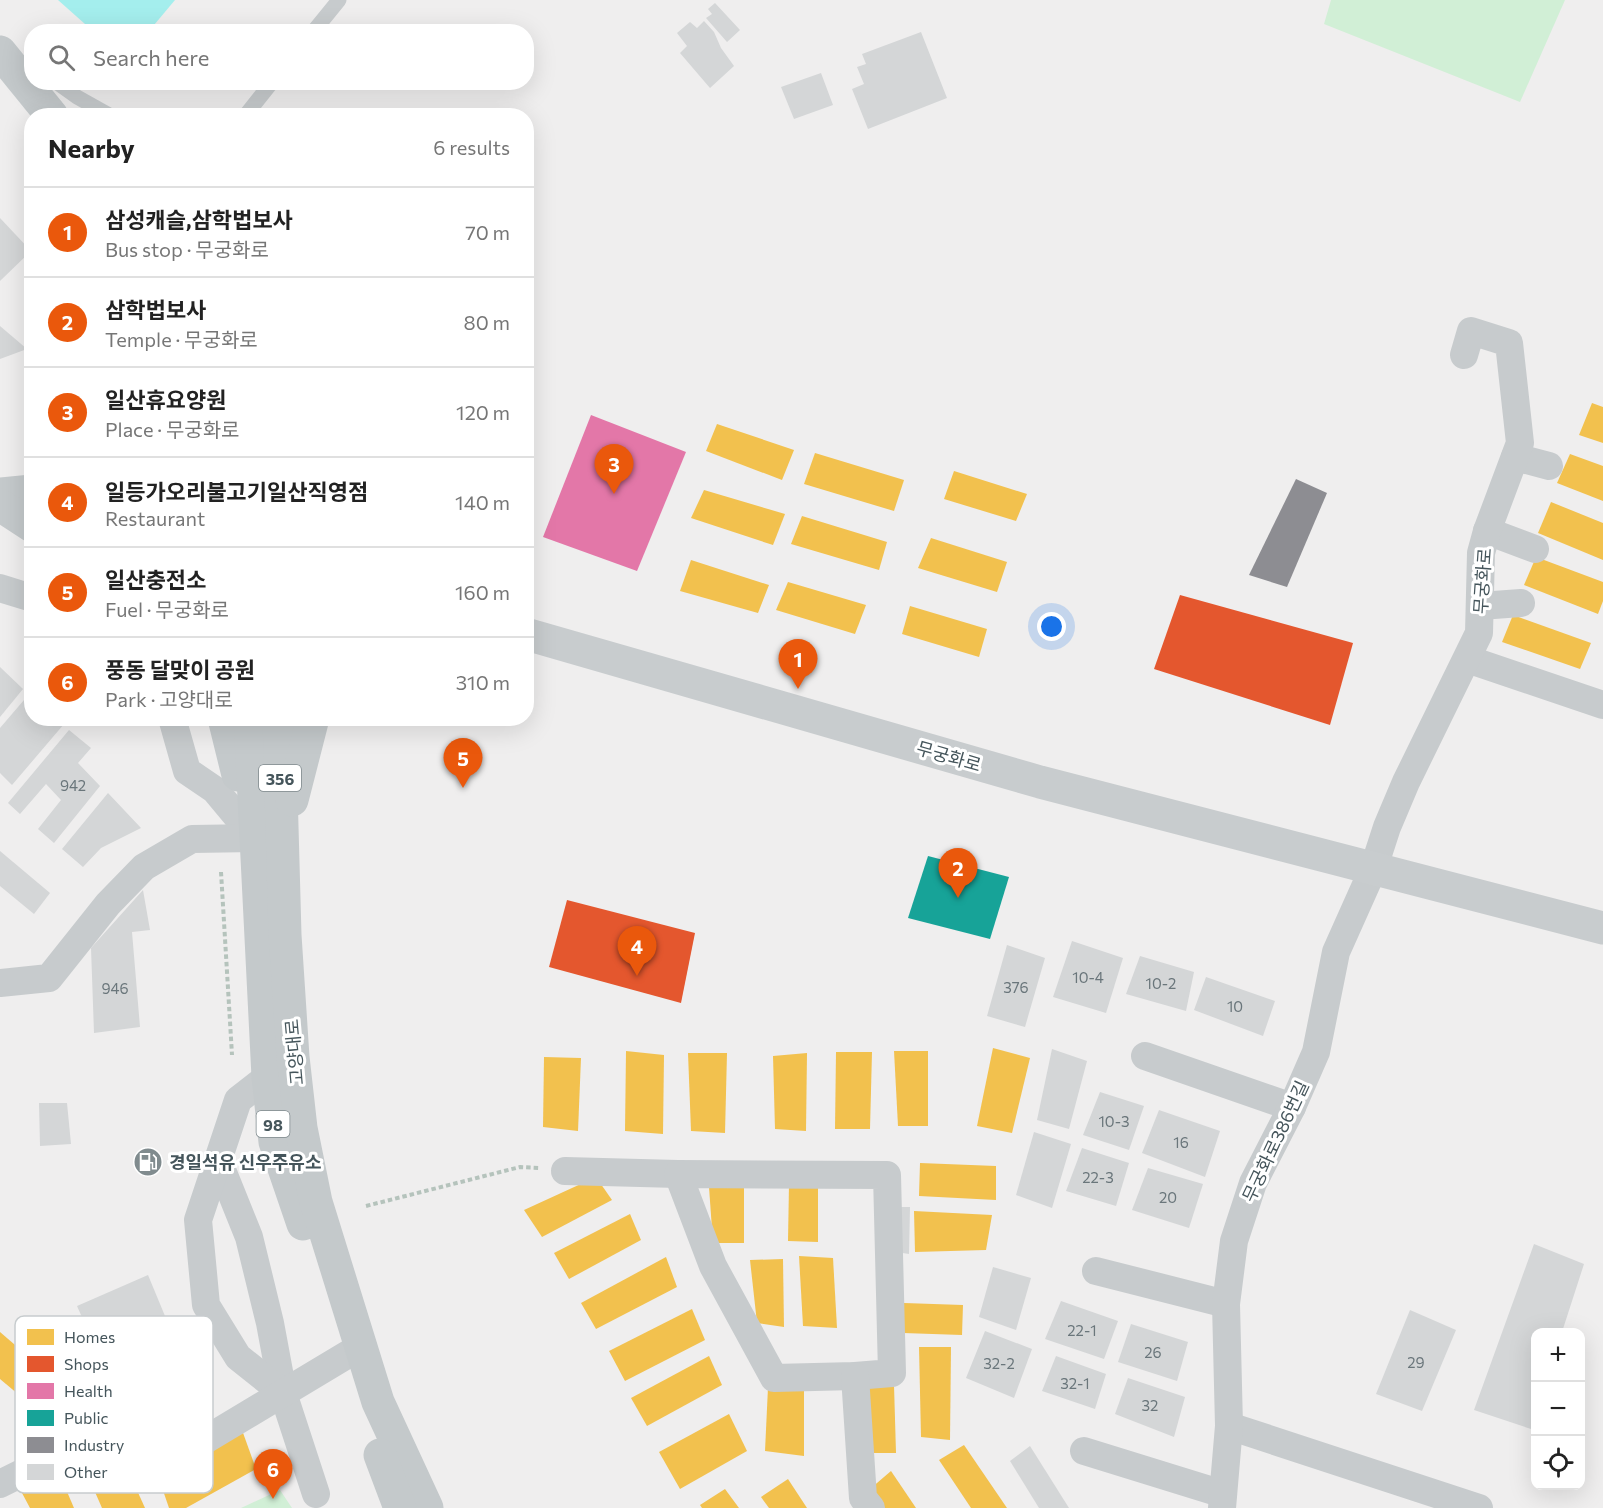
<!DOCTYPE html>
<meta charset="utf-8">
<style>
:root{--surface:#fff;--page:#f6f6f6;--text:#222;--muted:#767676;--line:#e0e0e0;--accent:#ea580c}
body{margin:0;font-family:Commissioner,"Noto Sans KR",sans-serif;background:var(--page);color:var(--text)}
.controls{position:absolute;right:18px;bottom:18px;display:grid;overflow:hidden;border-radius:12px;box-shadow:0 6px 24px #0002}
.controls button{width:54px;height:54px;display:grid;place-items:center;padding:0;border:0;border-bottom:2px solid var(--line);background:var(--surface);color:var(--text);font:30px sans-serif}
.you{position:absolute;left:1052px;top:627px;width:21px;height:21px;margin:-15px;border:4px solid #fff;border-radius:50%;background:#1a73e8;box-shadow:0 0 0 9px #1a73e833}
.badge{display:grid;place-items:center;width:39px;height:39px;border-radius:50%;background:var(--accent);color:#fff;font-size:20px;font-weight:700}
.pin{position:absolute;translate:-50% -50px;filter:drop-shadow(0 2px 3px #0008)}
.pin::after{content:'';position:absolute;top:32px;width:21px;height:18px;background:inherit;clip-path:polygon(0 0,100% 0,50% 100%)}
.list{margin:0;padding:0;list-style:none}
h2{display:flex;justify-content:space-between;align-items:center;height:78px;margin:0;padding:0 24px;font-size:26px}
h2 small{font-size:20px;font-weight:400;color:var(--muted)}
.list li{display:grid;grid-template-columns:39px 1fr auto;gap:18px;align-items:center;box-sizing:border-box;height:90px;padding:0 24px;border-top:2px solid var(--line)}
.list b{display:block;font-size:22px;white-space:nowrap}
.list p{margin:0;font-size:20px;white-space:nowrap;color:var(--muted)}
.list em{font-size:20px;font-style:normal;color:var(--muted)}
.icon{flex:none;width:33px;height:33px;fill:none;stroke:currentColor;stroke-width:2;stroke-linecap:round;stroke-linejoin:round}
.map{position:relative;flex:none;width:1603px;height:1508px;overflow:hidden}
.search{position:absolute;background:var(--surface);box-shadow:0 6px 24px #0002;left:24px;top:24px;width:510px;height:66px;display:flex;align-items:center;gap:15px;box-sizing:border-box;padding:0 21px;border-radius:24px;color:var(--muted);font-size:22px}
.panel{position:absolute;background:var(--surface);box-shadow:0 6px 24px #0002;left:24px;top:108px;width:510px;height:618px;border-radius:24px}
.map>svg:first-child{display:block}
</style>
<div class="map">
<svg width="1603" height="1508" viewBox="0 0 1603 1508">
<rect width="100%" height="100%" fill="#efeeee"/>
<g fill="#d1efd6">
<polygon points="1331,0 1565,0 1520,102 1324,24"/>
<polygon points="280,1490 292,1508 241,1508"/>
</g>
<polygon fill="#a4eeed" points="58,0 175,0 149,31 94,32"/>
<g fill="#f2c14e">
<polygon points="1592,403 1603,407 1603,443 1579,435"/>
<polygon points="717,424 794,450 782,480 706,451"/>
<polygon points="815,453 904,480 894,511 804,484"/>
<polygon points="1570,454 1603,466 1603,501 1557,483"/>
<polygon points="954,471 1027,494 1016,521 944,499"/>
<polygon points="704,490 785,514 773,545 691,518"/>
<polygon points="1551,502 1603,523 1603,560 1538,533"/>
<polygon points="802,516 887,542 879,570 791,544"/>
<polygon points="931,538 1007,562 997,592 918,568"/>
<polygon points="1536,557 1603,582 1603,601 1598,614 1524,585"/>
<polygon points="691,560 769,585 758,613 680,591"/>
<polygon points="788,582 866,605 855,634 776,610"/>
<polygon points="910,606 987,629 979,657 902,634"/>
<polygon points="1513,615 1591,643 1580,669 1502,642"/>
<polygon points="993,1048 1030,1058 1012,1133 977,1126"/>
<polygon points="626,1051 664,1055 663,1134 625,1131"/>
<polygon points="894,1051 928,1051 928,1126 898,1126"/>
<polygon points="836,1052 872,1052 870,1129 835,1129"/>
<polygon points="688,1053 727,1053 725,1133 691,1131"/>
<polygon points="807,1053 806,1131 775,1129 773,1056"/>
<polygon points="544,1057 581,1058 578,1131 543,1127"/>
<polygon points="920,1163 996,1166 996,1200 919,1196"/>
<polygon points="596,1177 612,1200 542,1237 524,1210"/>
<polygon points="789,1184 818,1186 818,1242 788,1241"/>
<polygon points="709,1187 744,1188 744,1243 713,1243"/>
<polygon points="914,1211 992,1215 986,1250 915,1252"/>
<polygon points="630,1214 641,1240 569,1279 554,1253"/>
<polygon points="799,1256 833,1258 837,1328 803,1326"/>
<polygon points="666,1257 677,1287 596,1329 581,1303"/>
<polygon points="783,1259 784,1327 757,1323 750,1260"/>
<polygon points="904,1303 963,1305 962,1335 903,1333"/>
<polygon points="692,1309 705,1340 625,1381 609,1351"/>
<polygon points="0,1332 58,1382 37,1410 0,1379"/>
<polygon points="919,1347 951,1347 950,1440 921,1437"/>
<polygon points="709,1356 722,1385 647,1426 631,1398"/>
<polygon points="894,1385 896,1453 871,1453 868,1386"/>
<polygon points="768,1387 804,1389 804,1456 765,1451"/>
<polygon points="729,1414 747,1451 680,1489 659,1452"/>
<polygon points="242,1430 256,1469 186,1508 169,1508 157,1473"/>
<polygon points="116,1444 145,1508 102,1508 81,1460"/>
<polygon points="964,1445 1007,1508 971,1508 939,1460"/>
<polygon points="891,1471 916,1508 883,1508 870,1489"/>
<polygon points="59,1473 74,1508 30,1508 22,1493"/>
<polygon points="788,1479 807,1508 769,1508 761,1497"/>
<polygon points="725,1489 739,1508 702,1508 700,1505"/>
</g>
<g fill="#e4572e">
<polygon points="1180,595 1353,643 1330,725 1154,669"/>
<polygon points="567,900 695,933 681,1003 549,967"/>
</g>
<polygon fill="#e377a8" points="591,415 686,452 637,571 543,537"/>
<polygon fill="#17a398" points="928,856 1009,877 990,939 908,918"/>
<polygon fill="#8d8d92" points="1296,479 1327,493 1287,587 1249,575"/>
<g fill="#d4d6d7">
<polygon points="715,3 740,30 727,42 706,18 712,14 708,9"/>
<polygon points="704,21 714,32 721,48 734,66 710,88 680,53 687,46 677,33 690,22 697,28"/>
<polygon points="921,32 947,98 868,129 852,89 864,84 857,67 866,64 862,54"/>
<polygon points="821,73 833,105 794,119 781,87"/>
<polygon points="0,218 31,251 0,281"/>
<polygon points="0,326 27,349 0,359"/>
<polygon points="0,667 23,689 0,717"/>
<polygon points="30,693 32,695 32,718 58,718 64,724 12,785 0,773 0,728"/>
<polygon points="69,730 91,748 78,763 100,786 54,843 38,829 61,800 46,784 20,814 8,803"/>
<polygon points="108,793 141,828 101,848 83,867 62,849"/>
<polygon points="0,851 50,893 34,914 0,886"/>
<polygon points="143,890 150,930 132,932 140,1027 94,1033 91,948"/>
<polygon points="1072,941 1123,958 1106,1013 1053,997"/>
<polygon points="1007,945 1045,958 1025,1027 987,1016"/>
<polygon points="1140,956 1194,972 1186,1011 1126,994"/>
<polygon points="1206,977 1275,1001 1263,1036 1194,1010"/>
<polygon points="1052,1049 1087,1061 1069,1129 1037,1120"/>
<polygon points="1100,1092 1144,1106 1129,1150 1083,1135"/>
<polygon points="39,1103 67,1103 71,1144 40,1146"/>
<polygon points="1159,1110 1220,1131 1205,1177 1142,1153"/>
<polygon points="1034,1132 1071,1144 1052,1208 1016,1195"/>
<polygon points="1082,1148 1129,1163 1116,1206 1066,1191"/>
<polygon points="1148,1168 1203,1184 1189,1228 1132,1210"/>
<polygon points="895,1207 910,1207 909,1254 896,1252"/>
<polygon points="1534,1244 1584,1264 1562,1332 1536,1332 1536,1414 1531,1429 1474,1410"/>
<polygon points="993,1267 1031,1278 1016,1330 979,1317"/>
<polygon points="148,1275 199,1398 170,1410 94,1344 77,1306"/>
<polygon points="1061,1301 1118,1321 1104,1359 1045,1339"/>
<polygon points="1410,1310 1456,1330 1422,1411 1376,1394"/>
<polygon points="1131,1324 1188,1342 1177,1381 1118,1362"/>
<polygon points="985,1331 1032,1349 1014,1398 966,1378"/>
<polygon points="1056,1356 1106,1374 1095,1409 1042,1391"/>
<polygon points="1128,1378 1185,1397 1174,1437 1115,1414"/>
<polygon points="1030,1446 1069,1508 1039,1508 1010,1461"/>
</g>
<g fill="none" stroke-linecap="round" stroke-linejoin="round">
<g stroke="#b5c3bc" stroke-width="4" stroke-dasharray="4.5 3" stroke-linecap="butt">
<polyline points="221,872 232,1055"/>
<polyline points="366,1206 520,1167 540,1168"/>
</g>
<g stroke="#c7cbcd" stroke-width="15">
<polyline points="313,32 339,0"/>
<polyline points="56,82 77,97 111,116"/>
<polyline points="245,116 272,82"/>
</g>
<g stroke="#c7cbcd" stroke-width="28">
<polyline points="1515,457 1549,466"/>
<polyline points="1487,531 1535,549"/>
<polyline points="0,588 32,598"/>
<polyline points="1480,606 1521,603"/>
<polyline points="1467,659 1603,705"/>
<polyline points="172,718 187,771 215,790 255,838"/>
<polyline points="0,983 49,978 108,904 144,867 192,839 255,838"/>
<polyline points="1145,1056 1292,1107"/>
<polyline points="218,1160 249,1237 270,1323 283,1393 316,1494"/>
<polyline points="565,1171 678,1174"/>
<polygon points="678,1174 887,1175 892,1373 855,1376 774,1378 713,1266"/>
<polyline points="1096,1271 1226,1304"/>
<polyline points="855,1376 863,1498 871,1508"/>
<polyline points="283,1393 238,1357 206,1305 198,1220 238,1100 284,1064"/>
<polyline points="1229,1426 1479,1508"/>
<polyline points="1084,1451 1223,1494"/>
<polyline points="0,1484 145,1412 195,1446 360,1347"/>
<polyline points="1222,1508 1229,1426 1226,1304 1234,1241 1253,1183 1292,1107 1316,1052 1336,952 1374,867 1387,827 1406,782 1479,633 1481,553 1487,531 1520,443 1509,343 1471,331 1464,355"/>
</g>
<polyline stroke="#c8ccce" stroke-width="33" points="526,634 1040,782 1603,928"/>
<g stroke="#c4c9cb" stroke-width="33">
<polyline points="0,52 52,116"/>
<polyline points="0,494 32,491"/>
<polyline points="0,505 32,526"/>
<polyline points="224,718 238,775"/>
<polyline points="250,718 268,1077 275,1142 303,1224"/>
<polyline points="279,718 285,935 293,1057 301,1128 316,1202 378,1402 427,1508"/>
<polyline points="292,800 313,718"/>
<polyline points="380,1455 400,1508"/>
</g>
</g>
<defs>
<g id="fuel-disc" transform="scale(1.5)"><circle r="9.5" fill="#808b8e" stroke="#fff"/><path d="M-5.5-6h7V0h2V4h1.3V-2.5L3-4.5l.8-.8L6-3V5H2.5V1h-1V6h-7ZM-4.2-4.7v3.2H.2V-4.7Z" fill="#fff"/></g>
</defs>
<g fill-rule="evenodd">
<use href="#fuel-disc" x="148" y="1162"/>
</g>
<g text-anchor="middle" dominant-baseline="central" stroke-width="6" stroke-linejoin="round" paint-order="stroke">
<g font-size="15" fill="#6a767b">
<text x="73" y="785">942</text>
<text x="1088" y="977">10-4</text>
<text x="1161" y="983">10-2</text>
<text x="1016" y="987">376</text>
<text x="115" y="988">946</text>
<text x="1235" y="1006">10</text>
<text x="1114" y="1121">10-3</text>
<text x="1181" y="1142">16</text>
<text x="1098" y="1177">22-3</text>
<text x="1168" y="1197">20</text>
<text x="1082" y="1330">22-1</text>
<text x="1153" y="1352">26</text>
<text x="1416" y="1362">29</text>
<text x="999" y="1363">32-2</text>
<text x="1075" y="1383">32-1</text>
<text x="1150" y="1405">32</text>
</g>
<g fill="#fff" stroke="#7d888c" stroke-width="1.5">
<rect x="259" y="765" width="42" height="26" rx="4.5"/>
<rect x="256.5" y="1111" width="33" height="26" rx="4.5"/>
</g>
<g font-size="16" font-weight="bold" fill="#45555b">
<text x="280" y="778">356</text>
<text x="273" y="1124">98</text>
</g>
<g font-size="18" fill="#45555b" stroke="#fff">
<text transform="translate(1482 581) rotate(-86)">무궁화로</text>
<text transform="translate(949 756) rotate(16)">무궁화로</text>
<text transform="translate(294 1052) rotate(-95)">고양대로</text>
<text transform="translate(1275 1141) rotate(-65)">무궁화로386번길</text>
</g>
<g font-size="18" font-weight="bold" fill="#45555b" stroke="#fff" text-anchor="start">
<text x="169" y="1162">경일석유 신우주유소</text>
</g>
</g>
<rect x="15" y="1316" width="198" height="177" rx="9" fill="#fff" stroke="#c7ccce" stroke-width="1.5"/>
<rect x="27" y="1329" width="27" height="16" fill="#f2c14e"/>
<rect x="27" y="1356" width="27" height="16" fill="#e4572e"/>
<rect x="27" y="1383" width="27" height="16" fill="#e377a8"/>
<rect x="27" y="1410" width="27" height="16" fill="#17a398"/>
<rect x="27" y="1437" width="27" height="16" fill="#8d8d92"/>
<rect x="27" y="1464" width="27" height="16" fill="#d4d6d7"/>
<g font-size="16" fill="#45555b">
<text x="64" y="1343">Homes</text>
<text x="64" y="1370">Shops</text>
<text x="64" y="1397">Health</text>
<text x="64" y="1424">Public</text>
<text x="64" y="1451">Industry</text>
<text x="64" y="1478">Other</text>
</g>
</svg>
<div class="controls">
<button>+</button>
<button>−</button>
<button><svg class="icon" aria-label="locate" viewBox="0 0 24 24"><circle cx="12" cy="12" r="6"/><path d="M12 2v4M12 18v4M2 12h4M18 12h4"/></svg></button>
</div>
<div class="you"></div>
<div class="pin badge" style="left:798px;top:689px">1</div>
<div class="pin badge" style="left:958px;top:898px">2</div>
<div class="pin badge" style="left:614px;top:494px">3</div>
<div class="pin badge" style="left:637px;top:976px">4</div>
<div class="pin badge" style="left:463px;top:788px">5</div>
<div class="pin badge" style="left:273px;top:1499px">6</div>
<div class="search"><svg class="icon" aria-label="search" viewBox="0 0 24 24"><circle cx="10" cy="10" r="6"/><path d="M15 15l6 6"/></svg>Search here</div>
<section class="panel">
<h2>Nearby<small>6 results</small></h2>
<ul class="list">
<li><span class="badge">1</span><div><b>삼성캐슬,삼학법보사</b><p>Bus stop · 무궁화로</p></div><em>70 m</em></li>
<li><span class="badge">2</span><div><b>삼학법보사</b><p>Temple · 무궁화로</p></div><em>80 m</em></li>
<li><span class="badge">3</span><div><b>일산휴요양원</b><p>Place · 무궁화로</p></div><em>120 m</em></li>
<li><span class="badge">4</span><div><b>일등가오리불고기일산직영점</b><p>Restaurant</p></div><em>140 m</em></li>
<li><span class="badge">5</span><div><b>일산충전소</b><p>Fuel · 무궁화로</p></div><em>160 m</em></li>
<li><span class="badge">6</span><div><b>풍동 달맞이 공원</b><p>Park · 고양대로</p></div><em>310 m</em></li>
</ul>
</section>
</div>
